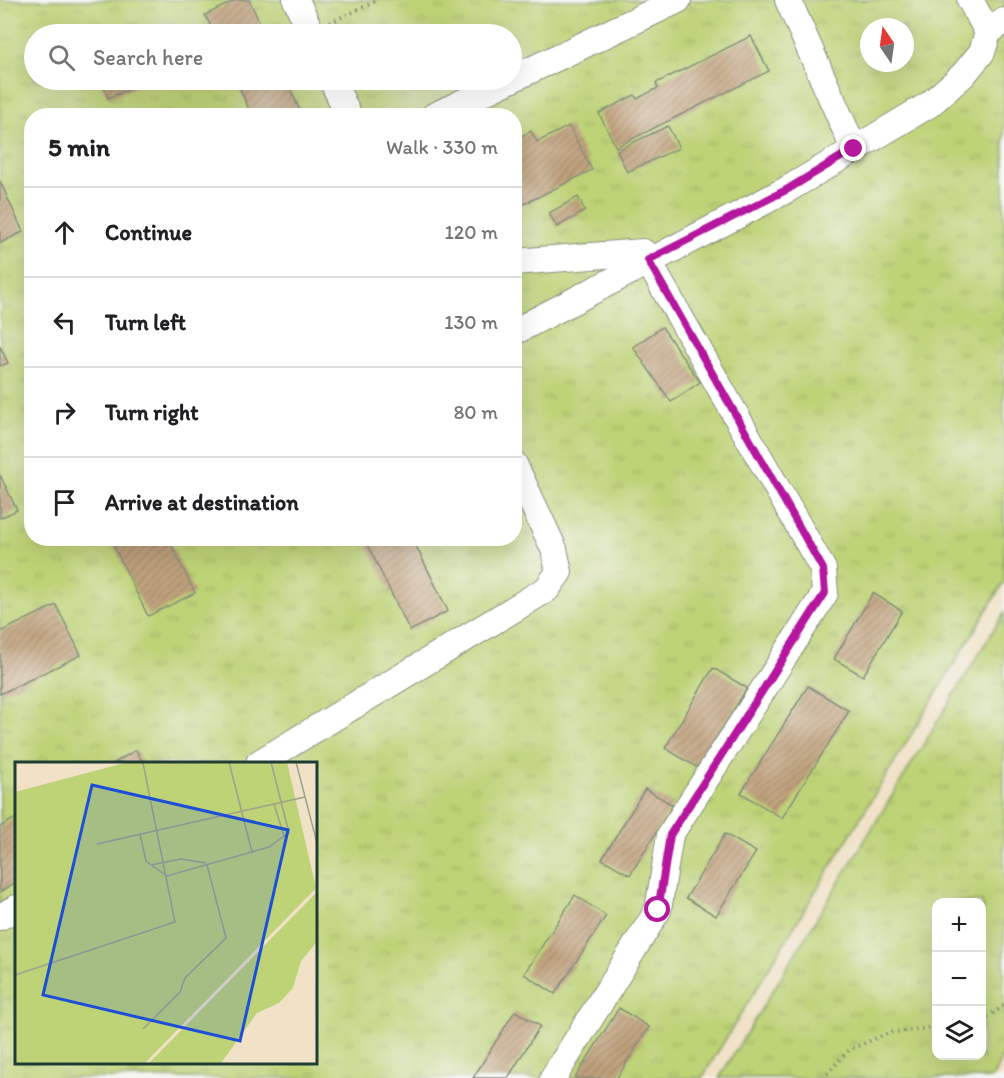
<!DOCTYPE html>
<meta charset="utf-8">
<style>
:root{--surface:#fff;--page:#f2f2f2;--text:#202124;--muted:#757577;--line:#e0e0e0}
body{margin:0;font-family:Itim,sans-serif;background:var(--page);color:var(--text)}
.controls{position:absolute;right:18px;bottom:18px;display:grid;overflow:hidden;border-radius:12px;box-shadow:0 6px 24px #0002}
.controls button{width:54px;height:54px;display:grid;place-items:center;padding:0;border:0;border-bottom:2px solid var(--line);background:var(--surface);color:var(--text);font:30px sans-serif}
.compass{position:absolute;left:860px;top:18px;width:54px;height:54px;border-radius:50%;background:var(--surface);box-shadow:0 6px 24px #0002;rotate:347deg}
.stop{position:absolute;width:18px;height:18px;margin:-14px;border:4px solid #b5179e;border-radius:50%;background:#fff}
.stop.end{background:#b5179e;border-color:#fff;box-shadow:0 2px 6px #0008}
.list{margin:0;padding:0;list-style:none}
h2{display:flex;justify-content:space-between;align-items:center;height:78px;margin:0;padding:0 24px;font-size:26px}
h2 small{font-size:20px;font-weight:400;color:var(--muted)}
.list li{display:grid;grid-template-columns:39px 1fr auto;gap:18px;align-items:center;box-sizing:border-box;height:90px;padding:0 24px;border-top:2px solid var(--line)}
.list b{display:block;font-size:22px;white-space:nowrap}
.list em{font-size:20px;font-style:normal;color:var(--muted)}
.icon{flex:none;width:33px;height:33px;fill:none;stroke:currentColor;stroke-width:2;stroke-linecap:round;stroke-linejoin:round}
.map{position:relative;flex:none;width:1004px;height:1078px;overflow:hidden}
.search{position:absolute;background:var(--surface);box-shadow:0 6px 24px #0002;left:24px;top:24px;width:498px;height:66px;display:flex;align-items:center;gap:15px;box-sizing:border-box;padding:0 21px;border-radius:33px;color:var(--muted);font-size:22px}
.panel{position:absolute;background:var(--surface);box-shadow:0 6px 24px #0002;left:24px;top:108px;width:498px;height:438px;border-radius:24px}
.map>svg:first-child{display:block}
</style>
<div class="map">
<svg width="1004" height="1078" viewBox="0 0 1004 1078">
<defs>
<pattern id="grass-tufts" width="24" height="20" patternUnits="userSpaceOnUse" patternTransform="scale(1.5)"><rect width="24" height="20" fill="#bed276"/><path d="M3 7l-1-3M5 7V3M7 7l1-3M15 17l-1-3M17 17v-4M19 17l1-3" fill="none" stroke="#a3b567"/></pattern>
<pattern id="building-hatch" width="6" height="6" patternUnits="userSpaceOnUse" patternTransform="scale(1.5)"><rect width="6" height="6" fill="#c1a27d"/><path d="M-1 1l2-2M0 6l6-6M5 7l2-2" fill="none" stroke="#9c8567"/></pattern>
</defs>
<rect width="100%" height="100%" fill="#f6f6f2"/>
<filter id="ink" filterUnits="userSpaceOnUse"><feTurbulence type="fractalNoise" baseFrequency=".0167" numOctaves="2"/><feDisplacementMap in="SourceGraphic" scale="12" xChannelSelector="R" yChannelSelector="G"/><feConvolveMatrix kernelMatrix="1 2 1 2 8 2 1 2 1" color-interpolation-filters="sRGB"/></filter>
<filter id="wash" filterUnits="userSpaceOnUse"><feTurbulence type="fractalNoise" baseFrequency=".008" numOctaves="4" result="noise"/><feDisplacementMap in="SourceGraphic" scale="24" xChannelSelector="R" yChannelSelector="G"/><feGaussianBlur stdDeviation="1.35" result="paint"/><feColorMatrix in="noise" values="0 0 0 0 0 0 0 0 0 0 0 0 0 0 0 0 0 1.4 0 .05"/><feComposite in="paint" operator="in"/></filter>
<g filter="url(#wash)">
<rect width="100%" height="100%" fill="#f1e2c7"/>
<g fill="url(#grass-tufts)" stroke="#6e8855" stroke-width="1.5" fill-rule="evenodd">
<path d="M0 0H1004V582L702 1078H0ZM869 27H905V63H869ZM34 34H512V80H34ZM32 116H514V538H32ZM16 763H315V1062H16Z"/>
<path d="M1004 613V1051L993 1078H719ZM936 902H982V1056H936Z"/>
</g>
<g id="blocks">
<g fill="url(#building-hatch)">
<polygon points="236,0 249,0 265,34 215,34 205,15"/>
<polygon points="751,36 769,71 616,147 599,113 635,95 637,99 658,88 656,83"/>
<polygon points="110,80 153,80 108,98 102,83"/>
<polygon points="236,80 286,80 302,115 252,116"/>
<polygon points="170,110 172,116 157,116"/>
<polygon points="569,126 592,170 514,209 514,140 531,131 537,142"/>
<polygon points="668,126 679,148 627,172 617,150"/>
<polygon points="0,181 23,232 0,243"/>
<polygon points="578,197 585,211 557,227 549,213"/>
<polygon points="662,327 700,382 671,402 633,347"/>
<polygon points="0,346 8,363 0,366"/>
<polygon points="0,475 17,510 0,518"/>
<polygon points="110,538 168,538 195,593 148,616"/>
<polygon points="364,538 412,538 448,611 410,631"/>
<polygon points="873,593 902,611 863,676 834,659"/>
<polygon points="56,605 81,655 0,694 0,632"/>
<polygon points="713,668 747,688 698,768 665,748"/>
<polygon points="808,686 849,711 782,818 741,793"/>
<polygon points="136,750 143,763 114,763"/>
<polygon points="645,789 673,805 630,875 602,859"/>
<polygon points="16,818 16,882 0,892 0,827"/>
<polygon points="725,834 756,852 716,916 686,898"/>
<polygon points="575,895 606,916 555,994 524,974"/>
<polygon points="619,1008 649,1027 617,1078 575,1078"/>
<polygon points="515,1011 540,1026 508,1078 473,1078"/>
</g>
</g>
</g>
<g filter="url(#ink)">
<use href="#blocks" fill-opacity="0" stroke="#88907e" stroke-width="1.5"/>
<g fill="none" stroke-linecap="round" stroke-linejoin="round">
<g stroke="#88907e" stroke-width="28">
<g id="minor">
<polyline points="296,0 312,34"/>
<polyline points="788,0 854,149"/>
<polyline points="970,0 988,32 1004,21"/>
<polyline points="512,79 678,0"/>
<polyline points="332,80 349,116"/>
<polyline points="434,116 510,80"/>
<polyline points="514,262 643,252 823,569 825,593 670,835 658,910 553,1078"/>
<polyline points="514,332 788,189 930,104 963,75 982,52 988,32"/>
<polyline points="259,763 547,589 559,572 554,549 514,464"/>
<polyline points="0,917 16,908"/>
</g>
</g>
<g stroke="#88907e" stroke-width="4" stroke-dasharray="1.5 4.5" stroke-linecap="butt">
<polyline points="330,23 378,0"/>
<polyline points="982,1019 986,1018 1004,1005"/>
<polyline points="823,1078 849,1050 888,1033 936,1027"/>
</g>
<use href="#minor" stroke="#fff" stroke-width="26"/>
</g>
</g>
<g fill="none" stroke-linecap="round" stroke-linejoin="round" filter="url(#ink)">
<polyline stroke="#b5179e" stroke-width="8" points="658,910 670,835 825,593 823,569 648,260 788,189 854,149"/>
</g>
<g transform="translate(15 762)">
<rect width="302" height="302" fill="#f1e2c7"/>
<path d="M113 0H272L301 126 130 301H0V30ZM301 131V181L286 199 278 226 264 241 242 251 206 301H134Z" fill="#bed276"/>
<path d="M143 0H178L184 24 151 32Z" fill="#bed276"/>
<path fill="none" stroke="#9da08c" stroke-width="1.5" d="M214 0 237 90M256 0 274 71 269 74 259 42M281 0 302 81M125 72 131 99 152 114 254 85 269 74M82 82 290 35M136 103 166 97 191 101M0 213 160 160 128 1M128 267 165 230 170 216 211 176 192 103"/>
<path fill="#1d4ed8" fill-opacity="0.15" stroke="#1d4ed8" stroke-width="3" d="M77 23 273 68 225 279 28 233Z"/>
<rect width="302" height="302" fill="none" stroke="#1f3d34" stroke-width="3"/>
</g>
</svg>
<div class="controls">
<button>+</button>
<button>−</button>
<button><svg class="icon" aria-label="layers" viewBox="0 0 24 24"><path d="M12 4l9 5-9 5-9-5zM3 14l9 5 9-5"/></svg></button>
</div>
<svg class="compass" viewBox="-18 -18 36 36"><path d="M0-13l5 13h-10z" fill="#e53935"/><path d="M0 13l5-13h-10z" fill="#757577"/></svg>
<div class="stop" style="left:658px;top:910px"></div>
<div class="stop end" style="left:854px;top:149px"></div>
<div class="search"><svg class="icon" aria-label="search" viewBox="0 0 24 24"><circle cx="10" cy="10" r="6"/><path d="M15 15l6 6"/></svg>Search here</div>
<section class="panel">
<h2>5 min<small>Walk · 330 m</small></h2>
<ul class="list">
<li><svg class="icon" aria-label="ahead" viewBox="0 0 24 24"><path d="M12 20V5M6 11l6-6 6 6"/></svg><div><b>Continue</b></div><em>120 m</em></li>
<li><svg class="icon" aria-label="left" viewBox="0 0 24 24"><path d="M17 20v-9H6M10 6l-5 5 5 5"/></svg><div><b>Turn left</b></div><em>130 m</em></li>
<li><svg class="icon" aria-label="right" viewBox="0 0 24 24"><path d="M7 20v-9h11M14 6l5 5-5 5"/></svg><div><b>Turn right</b></div><em>80 m</em></li>
<li><svg class="icon" aria-label="arrive" viewBox="0 0 24 24"><path d="M6 21V4h12l-3 4 3 4H6"/></svg><div><b>Arrive at destination</b></div></li>
</ul>
</section>
</div>
